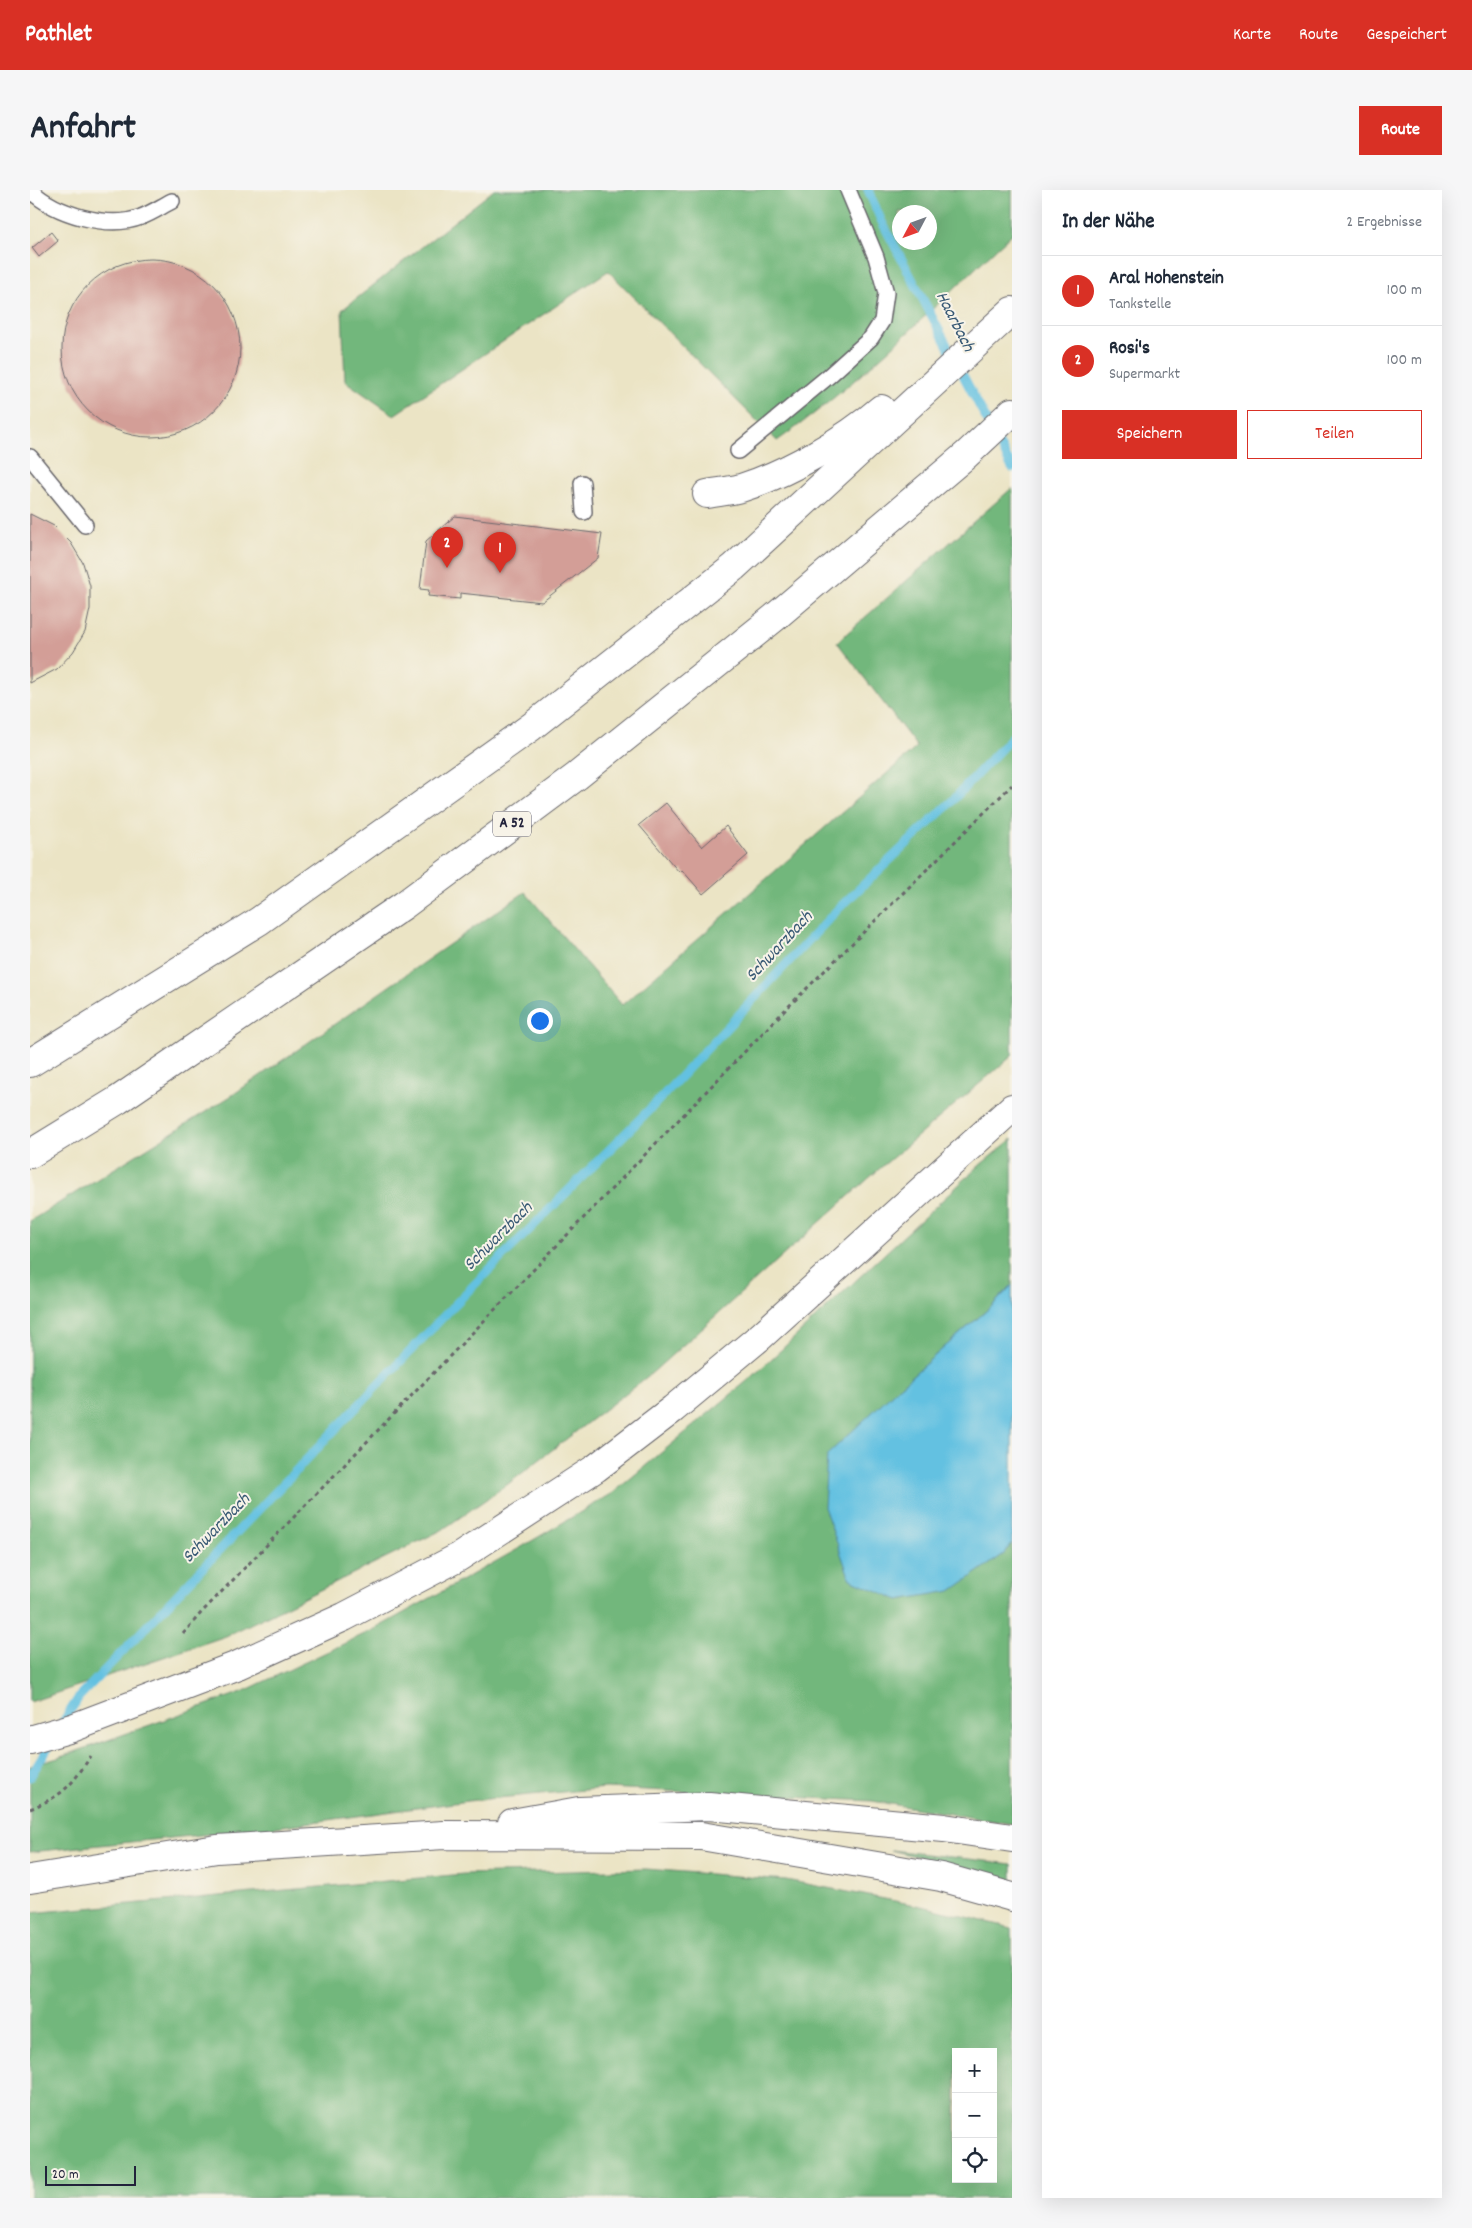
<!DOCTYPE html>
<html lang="de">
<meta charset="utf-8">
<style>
:root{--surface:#fff;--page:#f6f6f7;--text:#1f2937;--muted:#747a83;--line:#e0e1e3;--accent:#d93025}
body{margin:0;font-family:Dekko,sans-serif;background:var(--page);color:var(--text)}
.controls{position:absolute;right:15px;bottom:15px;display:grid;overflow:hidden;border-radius:0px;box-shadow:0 5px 20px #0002}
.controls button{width:45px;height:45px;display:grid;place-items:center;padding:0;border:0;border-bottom:1px solid var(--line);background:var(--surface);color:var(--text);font:25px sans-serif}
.compass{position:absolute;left:862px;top:15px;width:45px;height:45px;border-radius:50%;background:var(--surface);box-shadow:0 5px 20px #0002;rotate:229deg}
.scale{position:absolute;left:15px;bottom:12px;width:91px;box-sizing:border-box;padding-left:5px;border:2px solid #22223b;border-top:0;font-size:14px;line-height:18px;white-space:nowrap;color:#22223b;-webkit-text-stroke:4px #f7f3e8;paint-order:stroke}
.you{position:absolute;left:509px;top:830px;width:18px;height:18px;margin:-12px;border:4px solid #fff;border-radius:50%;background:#1a73e8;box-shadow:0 0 0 8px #1a73e833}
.badge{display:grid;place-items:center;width:32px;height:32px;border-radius:50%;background:var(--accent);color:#fff;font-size:16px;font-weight:700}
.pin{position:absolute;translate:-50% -41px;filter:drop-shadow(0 1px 2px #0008)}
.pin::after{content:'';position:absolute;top:26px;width:18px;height:15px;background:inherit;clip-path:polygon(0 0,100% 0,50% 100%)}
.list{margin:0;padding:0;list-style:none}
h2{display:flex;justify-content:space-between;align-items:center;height:65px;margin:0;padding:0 20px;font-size:21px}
h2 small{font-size:16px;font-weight:400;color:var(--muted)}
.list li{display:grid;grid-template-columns:32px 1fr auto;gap:15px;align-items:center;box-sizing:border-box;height:70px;padding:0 20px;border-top:1px solid var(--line)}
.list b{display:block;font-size:19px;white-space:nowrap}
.list p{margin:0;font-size:16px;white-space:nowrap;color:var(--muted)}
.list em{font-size:16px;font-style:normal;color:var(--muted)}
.actions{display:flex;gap:10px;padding:15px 20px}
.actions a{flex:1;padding:11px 0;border:1px solid var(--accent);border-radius:0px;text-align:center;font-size:18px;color:var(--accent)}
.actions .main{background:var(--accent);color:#fff}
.icon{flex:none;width:28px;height:28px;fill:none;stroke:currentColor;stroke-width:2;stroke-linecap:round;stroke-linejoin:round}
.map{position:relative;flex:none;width:982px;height:2008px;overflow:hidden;border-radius:0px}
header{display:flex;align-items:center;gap:30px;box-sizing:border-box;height:70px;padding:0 25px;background:var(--accent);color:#fff}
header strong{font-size:24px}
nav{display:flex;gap:28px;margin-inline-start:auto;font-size:18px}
.intro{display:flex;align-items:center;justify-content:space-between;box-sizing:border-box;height:120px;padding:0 30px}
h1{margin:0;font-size:35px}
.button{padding:12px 22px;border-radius:0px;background:var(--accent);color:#fff;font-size:18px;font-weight:700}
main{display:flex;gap:30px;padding:0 30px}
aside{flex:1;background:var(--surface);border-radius:0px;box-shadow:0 5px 20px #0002}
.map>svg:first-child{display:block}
</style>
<header>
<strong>Pathlet</strong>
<nav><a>Karte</a><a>Route</a><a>Gespeichert</a></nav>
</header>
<div class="intro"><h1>Anfahrt</h1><a class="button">Route</a></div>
<main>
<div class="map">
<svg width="982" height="2008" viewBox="0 0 982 2008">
<rect width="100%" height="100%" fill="#f7f3e8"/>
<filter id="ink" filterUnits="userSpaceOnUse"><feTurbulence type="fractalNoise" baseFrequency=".02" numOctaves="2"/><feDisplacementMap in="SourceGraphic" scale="10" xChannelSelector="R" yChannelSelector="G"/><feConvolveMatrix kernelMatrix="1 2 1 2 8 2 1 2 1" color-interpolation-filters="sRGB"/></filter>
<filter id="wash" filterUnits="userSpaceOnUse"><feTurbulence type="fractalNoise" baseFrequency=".0096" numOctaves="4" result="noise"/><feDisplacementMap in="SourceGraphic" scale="20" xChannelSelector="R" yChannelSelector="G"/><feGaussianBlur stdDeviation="1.12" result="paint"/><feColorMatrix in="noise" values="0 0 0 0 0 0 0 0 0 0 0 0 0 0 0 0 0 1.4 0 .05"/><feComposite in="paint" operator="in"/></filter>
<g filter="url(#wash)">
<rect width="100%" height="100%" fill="#ebe4c5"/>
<g fill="#72b77b" stroke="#4a6c5b" fill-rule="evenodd">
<path d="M464 0H982V44C905 115 833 191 747 251L578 81 364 225 315 191 312 120ZM869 22H899V52H869Z"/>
<polygon points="982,298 982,866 848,980 622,1183 478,1294 412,1340 196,1446 0,1512 0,1031 201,906 495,702 592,815 887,557 807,452"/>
<polygon points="982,949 982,1095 964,1114 869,1197 974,1364 982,1353 982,1634 842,1611 576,1598 446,1610 231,1639 0,1662 0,1576 28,1568 212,1502 345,1439 488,1359 583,1303 723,1186 950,975"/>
<polygon points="861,1660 982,1674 982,1690"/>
<path d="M616 1679 756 1690 896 1717 982 1738V2008H0V1723L434 1684ZM926 1862H963V1989H926Z"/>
</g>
<polygon fill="#63c1e1" stroke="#42728e" points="982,1095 982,1353 974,1364 921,1401 869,1410 820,1389 794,1317 797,1265 869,1197 964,1114"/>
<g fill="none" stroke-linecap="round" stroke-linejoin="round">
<g stroke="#63c1e1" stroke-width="9">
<polyline points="838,0 851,30 982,278"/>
<polyline points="31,1535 49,1507 435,1104 624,915 809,718 921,612 982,547"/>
<polyline points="0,1587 22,1551"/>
</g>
</g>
<g id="blocks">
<g fill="#d39e97">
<polygon points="21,42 28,51 9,67 2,58"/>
<circle cx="121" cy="158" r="89"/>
<polygon points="0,324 24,336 41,353 53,373 60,396 60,419 55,442 43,462 27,479 0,493"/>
<polygon points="425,326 572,344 568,368 512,412 430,403 430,409 398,406 399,400 390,399 396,351"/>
<polygon points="636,613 672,657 696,636 718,665 673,704 652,680 649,682 609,635"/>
</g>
</g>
</g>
<g filter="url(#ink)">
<use href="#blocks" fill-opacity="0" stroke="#68666b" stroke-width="1"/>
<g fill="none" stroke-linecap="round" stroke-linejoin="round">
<g stroke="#68666b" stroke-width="18">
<g id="lane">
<path d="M0 0C25 24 78 40 111 27 122 23 132 16 142 11"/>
<polyline points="708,261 800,185 841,148 852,131 856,103 846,67 818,0"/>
<polyline points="0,267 55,335"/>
<polyline points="552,293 554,322"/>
</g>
</g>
<g stroke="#68666b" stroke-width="30">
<g id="highway">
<path d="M677 304C688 302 700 301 711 298 758 283 814 251 851 219"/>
<polyline points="0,873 229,731 501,537 704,377 982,121"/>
<polyline points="0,964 88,910 374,715 547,586 744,428 936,265 982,222"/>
<polyline points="0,1550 42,1538 208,1475 314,1427 429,1367 566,1278 643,1219 731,1146 982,918"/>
<polyline points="482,1633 549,1621 679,1616 914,1638 982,1648"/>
<polyline points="0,1689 187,1659 414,1645 671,1646 911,1687 982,1707"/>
</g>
</g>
<g stroke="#68666b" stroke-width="3" stroke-dasharray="4 4" stroke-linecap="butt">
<polyline points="153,1444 171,1423 757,818 982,595"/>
<path d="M0 1619C35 1604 40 1597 61 1566"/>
</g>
<use href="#lane" stroke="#fff" stroke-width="15"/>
<use href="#highway" stroke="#fff" stroke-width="28"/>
</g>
</g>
<g text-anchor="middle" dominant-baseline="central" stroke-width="4" stroke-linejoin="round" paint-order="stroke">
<rect fill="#f7f3e8" stroke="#62616f" stroke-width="1" x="463" y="621.5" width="38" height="25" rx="4"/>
<g font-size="15" font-weight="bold" fill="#22223b">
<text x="482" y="634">A 52</text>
</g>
<g font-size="18" font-style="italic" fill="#395a75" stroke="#f7f3e8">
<text transform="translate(924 132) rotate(63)">Haarbach</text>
<text transform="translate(750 757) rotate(-47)">Schwarzbach</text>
<text transform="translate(469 1047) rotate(-45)">Schwarzbach</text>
<text transform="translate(187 1339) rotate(-46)">Schwarzbach</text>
</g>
</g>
</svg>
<div class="controls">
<button>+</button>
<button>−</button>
<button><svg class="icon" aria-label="locate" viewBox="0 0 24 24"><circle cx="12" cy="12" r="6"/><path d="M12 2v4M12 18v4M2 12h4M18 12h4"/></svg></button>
</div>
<svg class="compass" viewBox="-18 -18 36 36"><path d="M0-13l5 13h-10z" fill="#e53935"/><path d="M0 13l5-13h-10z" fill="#747a83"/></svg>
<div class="scale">20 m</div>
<div class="you"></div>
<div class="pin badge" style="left:470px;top:383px">1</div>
<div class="pin badge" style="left:417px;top:378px">2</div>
</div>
<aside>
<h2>In der Nähe<small>2 Ergebnisse</small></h2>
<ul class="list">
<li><span class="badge">1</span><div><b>Aral Hohenstein</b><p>Tankstelle</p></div><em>100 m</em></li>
<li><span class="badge">2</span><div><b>Rosi's</b><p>Supermarkt</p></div><em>100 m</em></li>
</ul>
<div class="actions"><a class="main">Speichern</a><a>Teilen</a></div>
</aside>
</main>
